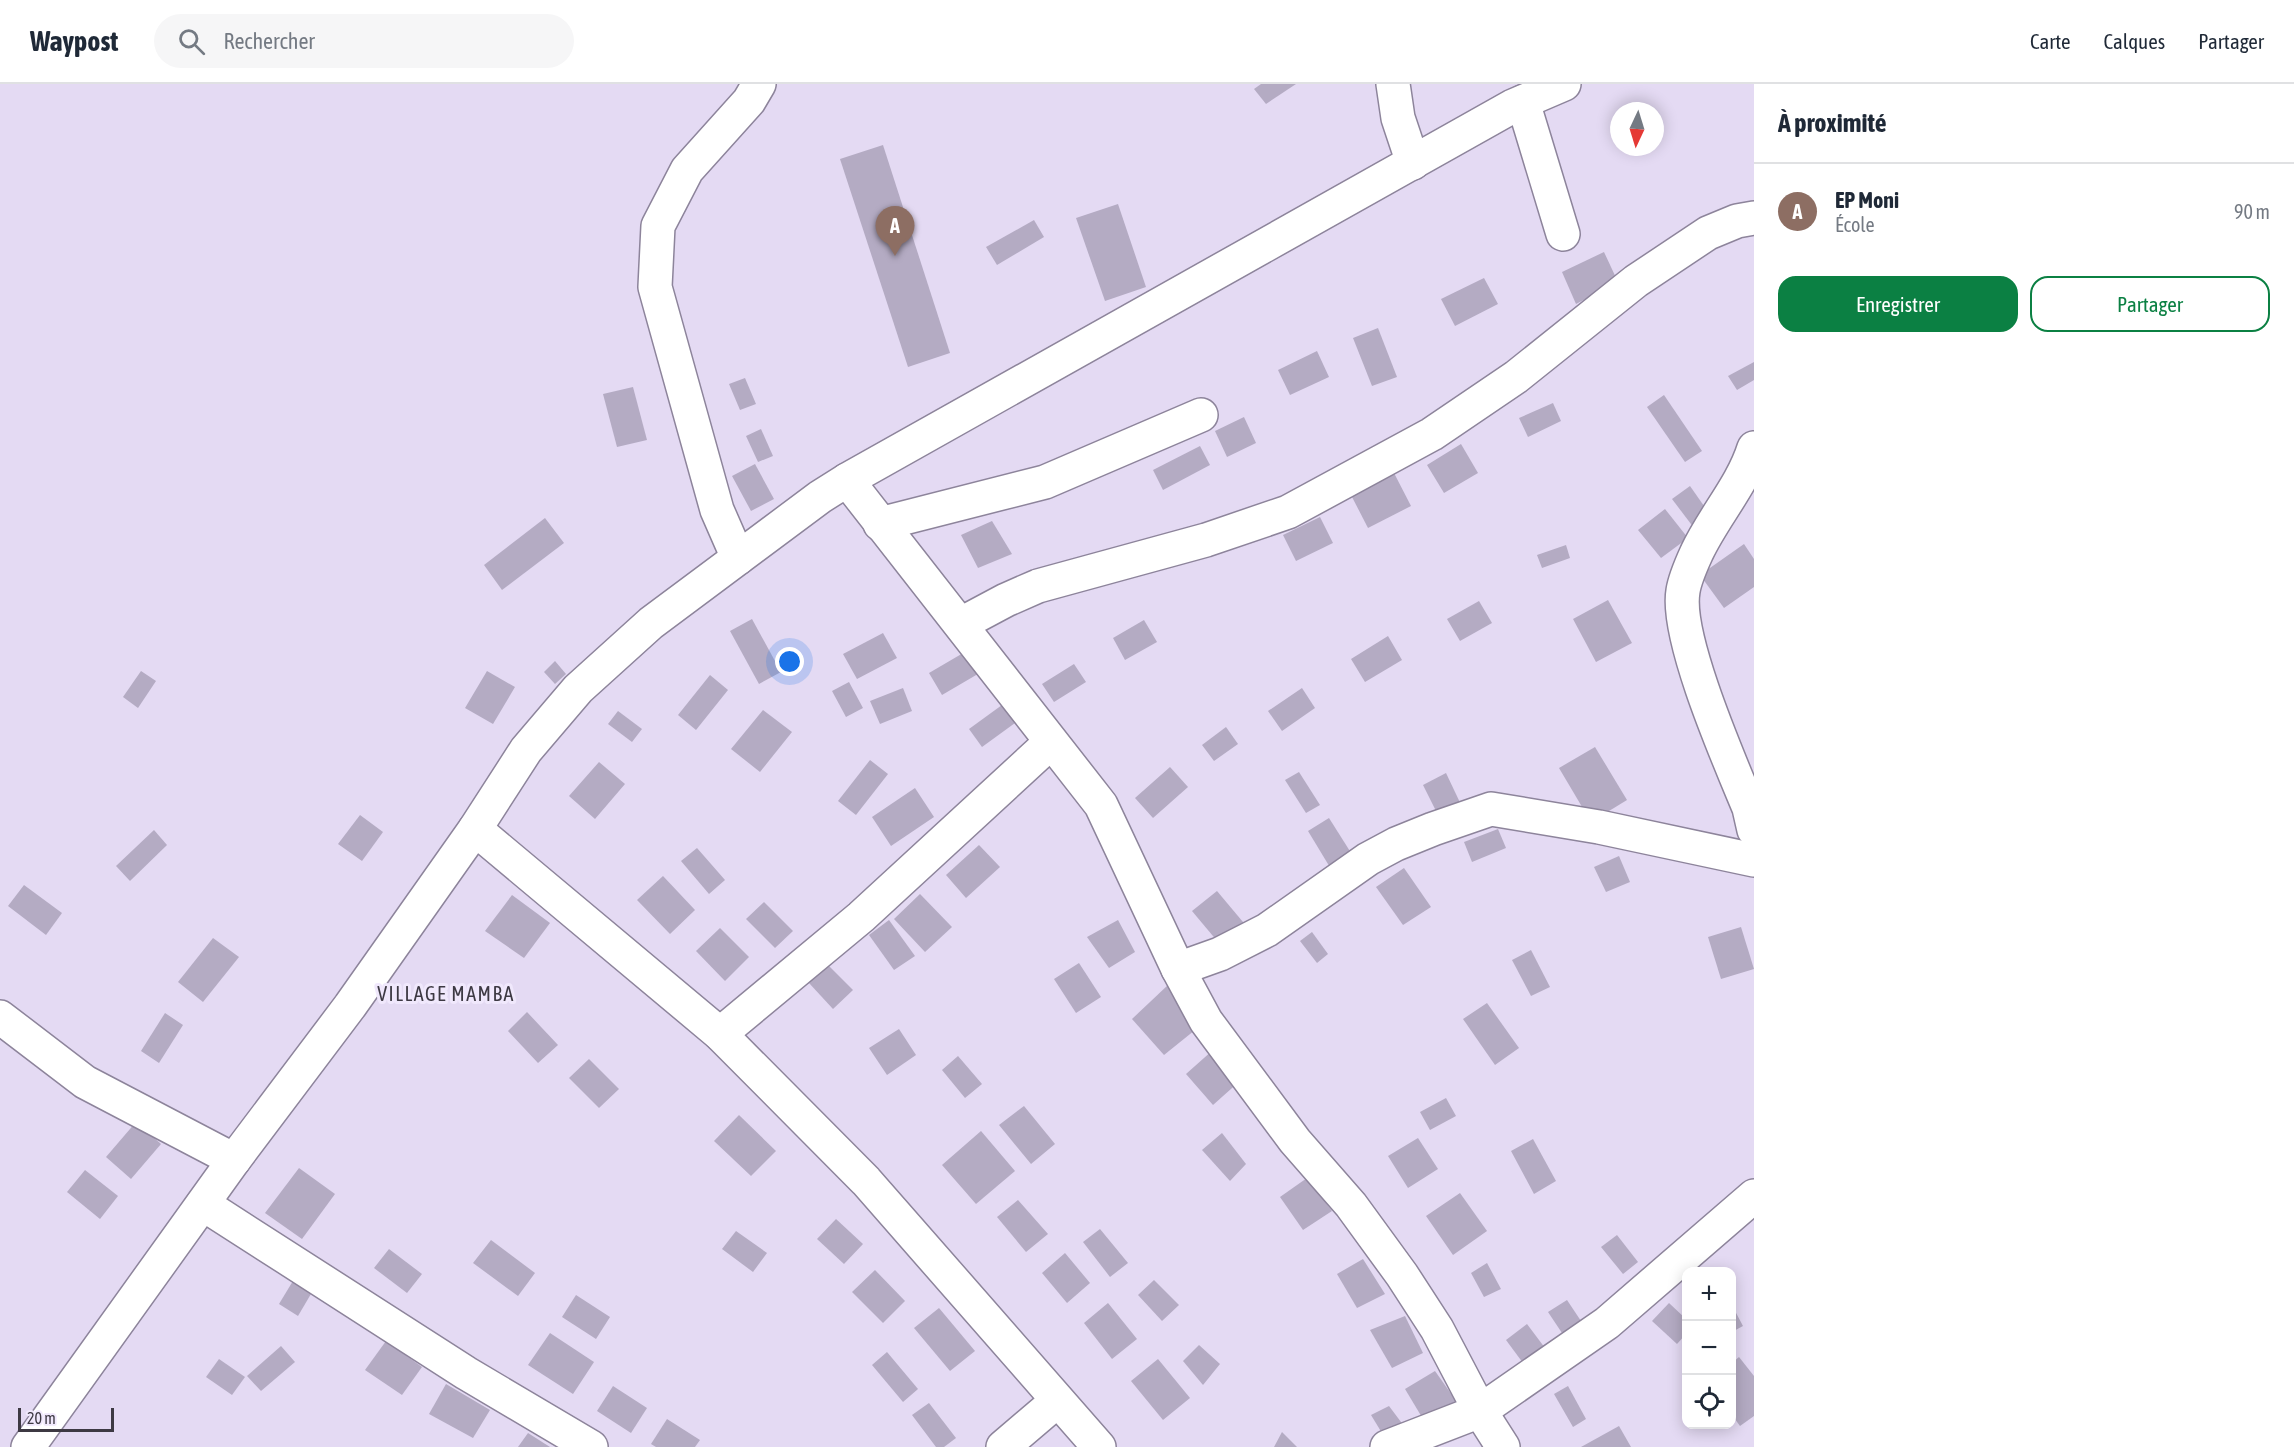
<!DOCTYPE html>
<html lang="fr">
<meta charset="utf-8">
<style>
:root{--surface:#fff;--page:#f6f6f7;--text:#1f2937;--muted:#747a83;--line:#e0e1e3;--accent:#0b8043}
body{margin:0;font-family:"Asap Condensed",sans-serif;background:var(--page);color:var(--text)}
.controls{position:absolute;right:18px;bottom:18px;display:grid;overflow:hidden;border-radius:12px;box-shadow:0 3px 15px #0003}
.controls button{width:54px;height:54px;display:grid;place-items:center;padding:0;border:0;border-bottom:2px solid var(--line);background:var(--surface);color:var(--text);font:30px sans-serif}
.compass{position:absolute;left:1610px;top:18px;width:54px;height:54px;border-radius:50%;background:var(--surface);box-shadow:0 3px 15px #0003;rotate:184deg}
.scale{position:absolute;left:18px;bottom:15px;width:96px;box-sizing:border-box;padding-left:6px;border:3px solid #3d3943;border-top:0;font-size:16px;line-height:21px;white-space:nowrap;color:#3d3943;-webkit-text-stroke:4px #f0e8fc;paint-order:stroke}
.you{position:absolute;left:790px;top:578px;width:21px;height:21px;margin:-15px;border:4px solid #fff;border-radius:50%;background:#1a73e8;box-shadow:0 0 0 9px #1a73e833}
.badge{display:grid;place-items:center;width:39px;height:39px;border-radius:50%;background:var(--accent);color:#fff;font-size:20px;font-weight:700}
.pin{position:absolute;translate:-50% -50px;filter:drop-shadow(0 2px 3px #0008)}
.pin::after{content:'';position:absolute;top:32px;width:21px;height:18px;background:inherit;clip-path:polygon(0 0,100% 0,50% 100%)}
.list{margin:0;padding:0;list-style:none}
h2{display:flex;justify-content:space-between;align-items:center;height:78px;margin:0;padding:0 24px;font-size:26px}
h2 small{font-size:20px;font-weight:400;color:var(--muted)}
.list li{display:grid;grid-template-columns:39px 1fr auto;gap:18px;align-items:center;box-sizing:border-box;height:96px;padding:0 24px;border-top:2px solid var(--line)}
.list b{display:block;font-size:22px;white-space:nowrap}
.list p{margin:0;font-size:20px;white-space:nowrap;color:var(--muted)}
.list em{font-size:20px;font-style:normal;color:var(--muted)}
.actions{display:flex;gap:12px;padding:18px 24px}
.actions a{flex:1;padding:14px 0;border:2px solid var(--accent);border-radius:18px;text-align:center;font-size:21px;color:var(--accent)}
.actions .main{background:var(--accent);color:#fff}
.icon{flex:none;width:33px;height:33px;fill:none;stroke:currentColor;stroke-width:2;stroke-linecap:round;stroke-linejoin:round}
.map{position:relative;flex:none;width:1754px;height:1363px;overflow:hidden}
header{display:flex;align-items:center;gap:36px;box-sizing:border-box;height:84px;padding:0 30px;background:var(--surface);border-bottom:2px solid var(--line)}
header strong{font-size:28px}
nav{display:flex;gap:33px;margin-inline-start:auto;font-size:21px}
.search{width:420px;height:54px;background:var(--page);display:flex;align-items:center;gap:15px;box-sizing:border-box;padding:0 21px;border-radius:33px;color:var(--muted);font-size:22px}
main{display:flex}
aside{flex:1;background:var(--surface)}
.map>svg:first-child{display:block}
</style>
<header>
<strong>Waypost</strong>
<div class="search"><svg class="icon" aria-label="search" viewBox="0 0 24 24"><circle cx="10" cy="10" r="6"/><path d="M15 15l6 6"/></svg>Rechercher</div>
<nav><a>Carte</a><a>Calques</a><a>Partager</a></nav>
</header>
<main>
<div class="map">
<svg width="1754" height="1363" viewBox="0 0 1754 1363">
<rect width="100%" height="100%" fill="#e4daf3"/>
<g fill="#b4abc3">
<polygon points="1261,0 1296,0 1266,20 1254,5"/>
<polygon points="883,61 950,269 908,283 840,75"/>
<polygon points="1118,120 1146,203 1105,217 1076,134"/>
<polygon points="1034,136 1044,153 997,181 986,163"/>
<polygon points="1604,168 1618,198 1576,220 1562,188"/>
<polygon points="1484,194 1498,220 1455,242 1441,215"/>
<polygon points="1378,244 1397,293 1372,302 1353,254"/>
<polygon points="1317,267 1329,293 1290,311 1278,286"/>
<polygon points="1754,278 1754,296 1737,306 1728,292"/>
<polygon points="745,294 756,320 740,326 729,300"/>
<polygon points="633,303 647,356 617,363 603,310"/>
<polygon points="1664,311 1702,367 1685,378 1647,323"/>
<polygon points="1553,319 1561,337 1528,353 1519,334"/>
<polygon points="1244,333 1256,359 1227,373 1215,347"/>
<polygon points="761,345 773,372 758,378 746,352"/>
<polygon points="1461,360 1478,389 1444,409 1427,381"/>
<polygon points="1200,362 1210,381 1163,406 1153,386"/>
<polygon points="755,380 774,415 751,427 732,392"/>
<polygon points="1394,389 1411,422 1368,444 1351,411"/>
<polygon points="1690,402 1711,432 1694,444 1672,415"/>
<polygon points="1665,425 1688,454 1661,474 1638,446"/>
<polygon points="1320,433 1333,459 1296,477 1283,451"/>
<polygon points="545,434 564,459 502,506 484,481"/>
<polygon points="992,437 1012,470 978,484 961,451"/>
<polygon points="1744,460 1754,475 1754,503 1724,524 1700,491"/>
<polygon points="1566,461 1570,474 1542,484 1537,471"/>
<polygon points="1608,516 1632,559 1596,578 1573,535"/>
<polygon points="1479,517 1492,539 1460,557 1447,535"/>
<polygon points="752,535 781,588 759,600 730,547"/>
<polygon points="1144,536 1157,558 1125,576 1113,554"/>
<polygon points="883,549 897,574 857,595 843,570"/>
<polygon points="1388,552 1402,576 1365,598 1351,575"/>
<polygon points="970,565 983,587 942,611 929,589"/>
<polygon points="555,577 566,590 555,600 544,588"/>
<polygon points="1074,580 1086,598 1054,618 1042,600"/>
<polygon points="141,587 156,597 138,624 123,613"/>
<polygon points="487,587 515,603 493,640 465,624"/>
<polygon points="710,591 728,606 696,646 678,631"/>
<polygon points="849,598 863,624 846,633 832,607"/>
<polygon points="903,604 912,627 880,640 870,617"/>
<polygon points="1302,604 1315,624 1282,647 1268,627"/>
<polygon points="1002,621 1015,639 982,663 969,645"/>
<polygon points="763,626 792,648 760,688 731,665"/>
<polygon points="618,627 642,645 632,658 608,640"/>
<polygon points="1226,643 1238,660 1214,677 1202,661"/>
<polygon points="1595,663 1627,716 1591,738 1559,684"/>
<polygon points="870,676 888,690 856,731 838,717"/>
<polygon points="599,678 625,700 595,735 569,712"/>
<polygon points="1170,683 1188,703 1153,734 1135,714"/>
<polygon points="1299,688 1320,721 1306,729 1285,696"/>
<polygon points="1446,689 1464,727 1441,737 1423,701"/>
<polygon points="915,704 934,733 891,762 872,733"/>
<polygon points="360,731 383,748 362,777 338,760"/>
<polygon points="1329,734 1353,772 1331,785 1308,747"/>
<polygon points="1498,745 1506,764 1472,778 1464,758"/>
<polygon points="154,746 167,761 130,797 116,782"/>
<polygon points="979,761 1000,783 966,814 946,791"/>
<polygon points="697,764 725,796 709,810 681,777"/>
<polygon points="1619,772 1630,798 1606,808 1594,783"/>
<polygon points="1404,784 1431,823 1403,841 1376,803"/>
<polygon points="663,792 695,826 670,850 637,816"/>
<polygon points="24,801 62,829 46,851 8,822"/>
<polygon points="1217,807 1248,844 1223,864 1192,827"/>
<polygon points="920,810 952,843 925,868 894,835"/>
<polygon points="512,811 550,839 524,874 485,847"/>
<polygon points="764,818 793,847 775,864 746,835"/>
<polygon points="889,836 915,872 894,886 869,851"/>
<polygon points="1118,836 1135,868 1109,884 1087,853"/>
<polygon points="1741,843 1754,885 1721,895 1708,853"/>
<polygon points="720,844 749,873 725,897 696,867"/>
<polygon points="1312,848 1328,870 1317,879 1300,857"/>
<polygon points="213,854 239,873 203,918 178,898"/>
<polygon points="1531,866 1550,903 1531,912 1512,876"/>
<polygon points="1079,879 1101,913 1076,929 1054,895"/>
<polygon points="828,881 853,906 833,925 809,899"/>
<polygon points="1168,901 1200,942 1164,971 1132,935"/>
<polygon points="1487,919 1519,964 1495,981 1463,935"/>
<polygon points="527,928 558,961 538,979 508,947"/>
<polygon points="165,929 183,941 159,979 141,967"/>
<polygon points="899,945 916,971 887,991 869,964"/>
<polygon points="1213,966 1241,996 1213,1021 1186,990"/>
<polygon points="958,972 982,1000 965,1014 942,986"/>
<polygon points="589,975 619,1005 599,1024 569,994"/>
<polygon points="1446,1014 1456,1032 1430,1046 1420,1028"/>
<polygon points="1024,1022 1055,1060 1031,1080 999,1041"/>
<polygon points="739,1031 776,1067 751,1092 714,1057"/>
<polygon points="136,1038 161,1060 131,1095 106,1073"/>
<polygon points="981,1047 1015,1087 976,1120 942,1081"/>
<polygon points="1222,1049 1246,1080 1230,1097 1202,1066"/>
<polygon points="1418,1054 1438,1085 1408,1104 1388,1072"/>
<polygon points="1533,1055 1556,1097 1534,1110 1511,1067"/>
<polygon points="299,1084 335,1110 302,1155 265,1129"/>
<polygon points="85,1086 118,1112 100,1135 67,1108"/>
<polygon points="1307,1094 1332,1127 1303,1146 1280,1113"/>
<polygon points="1460,1109 1487,1147 1453,1171 1426,1132"/>
<polygon points="1018,1116 1048,1150 1026,1168 997,1133"/>
<polygon points="836,1135 863,1160 844,1180 817,1155"/>
<polygon points="1100,1145 1128,1179 1110,1193 1083,1158"/>
<polygon points="736,1147 767,1169 753,1188 722,1165"/>
<polygon points="1617,1151 1638,1178 1623,1190 1601,1163"/>
<polygon points="491,1156 535,1189 518,1212 473,1179"/>
<polygon points="389,1165 422,1190 407,1209 374,1184"/>
<polygon points="1065,1169 1090,1199 1067,1219 1042,1189"/>
<polygon points="1363,1175 1385,1210 1357,1224 1337,1190"/>
<polygon points="1487,1179 1501,1205 1484,1213 1471,1189"/>
<polygon points="875,1186 905,1217 883,1239 852,1208"/>
<polygon points="299,1187 318,1198 298,1232 279,1220"/>
<polygon points="1154,1196 1179,1221 1162,1237 1138,1211"/>
<polygon points="576,1211 610,1233 596,1255 562,1233"/>
<polygon points="1567,1216 1589,1249 1570,1261 1548,1228"/>
<polygon points="1108,1219 1137,1255 1112,1275 1084,1239"/>
<polygon points="1669,1219 1686,1235 1686,1250 1677,1260 1652,1237"/>
<polygon points="939,1224 975,1267 950,1287 914,1244"/>
<polygon points="1735,1227 1743,1242 1732,1248 1732,1228"/>
<polygon points="1405,1232 1423,1269 1392,1284 1370,1246"/>
<polygon points="1527,1240 1545,1264 1523,1279 1506,1256"/>
<polygon points="550,1249 594,1278 573,1310 528,1281"/>
<polygon points="386,1257 422,1283 402,1311 365,1286"/>
<polygon points="1199,1261 1220,1280 1203,1301 1183,1277"/>
<polygon points="281,1262 295,1278 261,1307 247,1292"/>
<polygon points="887,1268 918,1305 903,1318 872,1281"/>
<polygon points="1739,1273 1754,1292 1754,1332 1740,1342 1732,1331 1732,1279"/>
<polygon points="219,1275 245,1293 232,1311 206,1293"/>
<polygon points="1158,1275 1190,1314 1163,1336 1131,1297"/>
<polygon points="1435,1287 1459,1321 1426,1340 1405,1305"/>
<polygon points="446,1300 490,1326 473,1354 429,1330"/>
<polygon points="613,1302 647,1324 631,1349 597,1327"/>
<polygon points="1568,1302 1586,1335 1573,1343 1554,1310"/>
<polygon points="929,1319 956,1354 944,1363 936,1363 912,1331"/>
<polygon points="1389,1322 1407,1346 1385,1354 1371,1331"/>
<polygon points="667,1335 700,1356 695,1363 656,1363 651,1360"/>
<polygon points="1619,1342 1631,1363 1581,1363"/>
<polygon points="1282,1348 1297,1363 1274,1363"/>
<polygon points="528,1349 550,1363 518,1363"/>
</g>
<g fill="none" stroke-linecap="round" stroke-linejoin="round">
<g stroke="#8d849b" stroke-width="36">
<g id="minor">
<polyline points="1393,0 1398,34 1413,79"/>
<polyline points="1523,18 1563,150"/>
<path d="M1754 364C1742 402 1714 432 1697 468 1692 479 1685 494 1683 507 1675 553 1730 678 1749 724L1754 746"/>
<polyline points="847,396 1101,721 1178,885 1206,937 1295,1057 1351,1121 1402,1191 1437,1245 1480,1327 1503,1363"/>
<polyline points="880,440 1045,398 1201,331"/>
<polyline points="738,474 717,426 655,203 658,142 687,86 749,17 759,0"/>
<polyline points="961,540 1006,516 1038,502 1206,456 1288,428 1432,350 1516,293 1636,197 1708,149 1737,137 1754,134"/>
<polyline points="475,745 720,950 866,1097 1099,1363"/>
<polyline points="1178,885 1220,870 1267,846 1368,775 1396,760 1433,745 1491,725 1599,743 1754,776"/>
<polyline points="0,933 85,998 234,1076"/>
<polyline points="720,950 861,833 1050,659"/>
<polyline points="203,1120 466,1289 591,1363"/>
<polyline points="28,1363 234,1076 350,922 475,745 526,666 578,605 651,539 820,413 847,396 1513,22 1564,0"/>
<polyline points="1003,1363 1057,1317"/>
<polyline points="1387,1363 1480,1327 1607,1239 1754,1112"/>
</g>
</g>
<use href="#minor" stroke="#fff" stroke-width="33"/>
</g>
<g text-anchor="middle" dominant-baseline="central" stroke-width="6" stroke-linejoin="round" paint-order="stroke">
<g font-size="20" letter-spacing="1.5" fill="#3d3943" stroke="#f0e8fc">
<text x="446" y="909">VILLAGE MAMBA</text>
</g>
</g>
</svg>
<div class="controls">
<button>+</button>
<button>−</button>
<button><svg class="icon" aria-label="locate" viewBox="0 0 24 24"><circle cx="12" cy="12" r="6"/><path d="M12 2v4M12 18v4M2 12h4M18 12h4"/></svg></button>
</div>
<svg class="compass" viewBox="-18 -18 36 36"><path d="M0-13l5 13h-10z" fill="#e53935"/><path d="M0 13l5-13h-10z" fill="#747a83"/></svg>
<div class="scale">20 m</div>
<div class="you"></div>
<div class="pin badge" style="left:895px;top:172px;background:#8d6e63">A</div>
</div>
<aside>
<h2>À proximité<small></small></h2>
<ul class="list">
<li><span class="badge" style="background:#8d6e63">A</span><div><b>EP Moni</b><p>École</p></div><em>90 m</em></li>
</ul>
<div class="actions"><a class="main">Enregistrer</a><a>Partager</a></div>
</aside>
</main>
